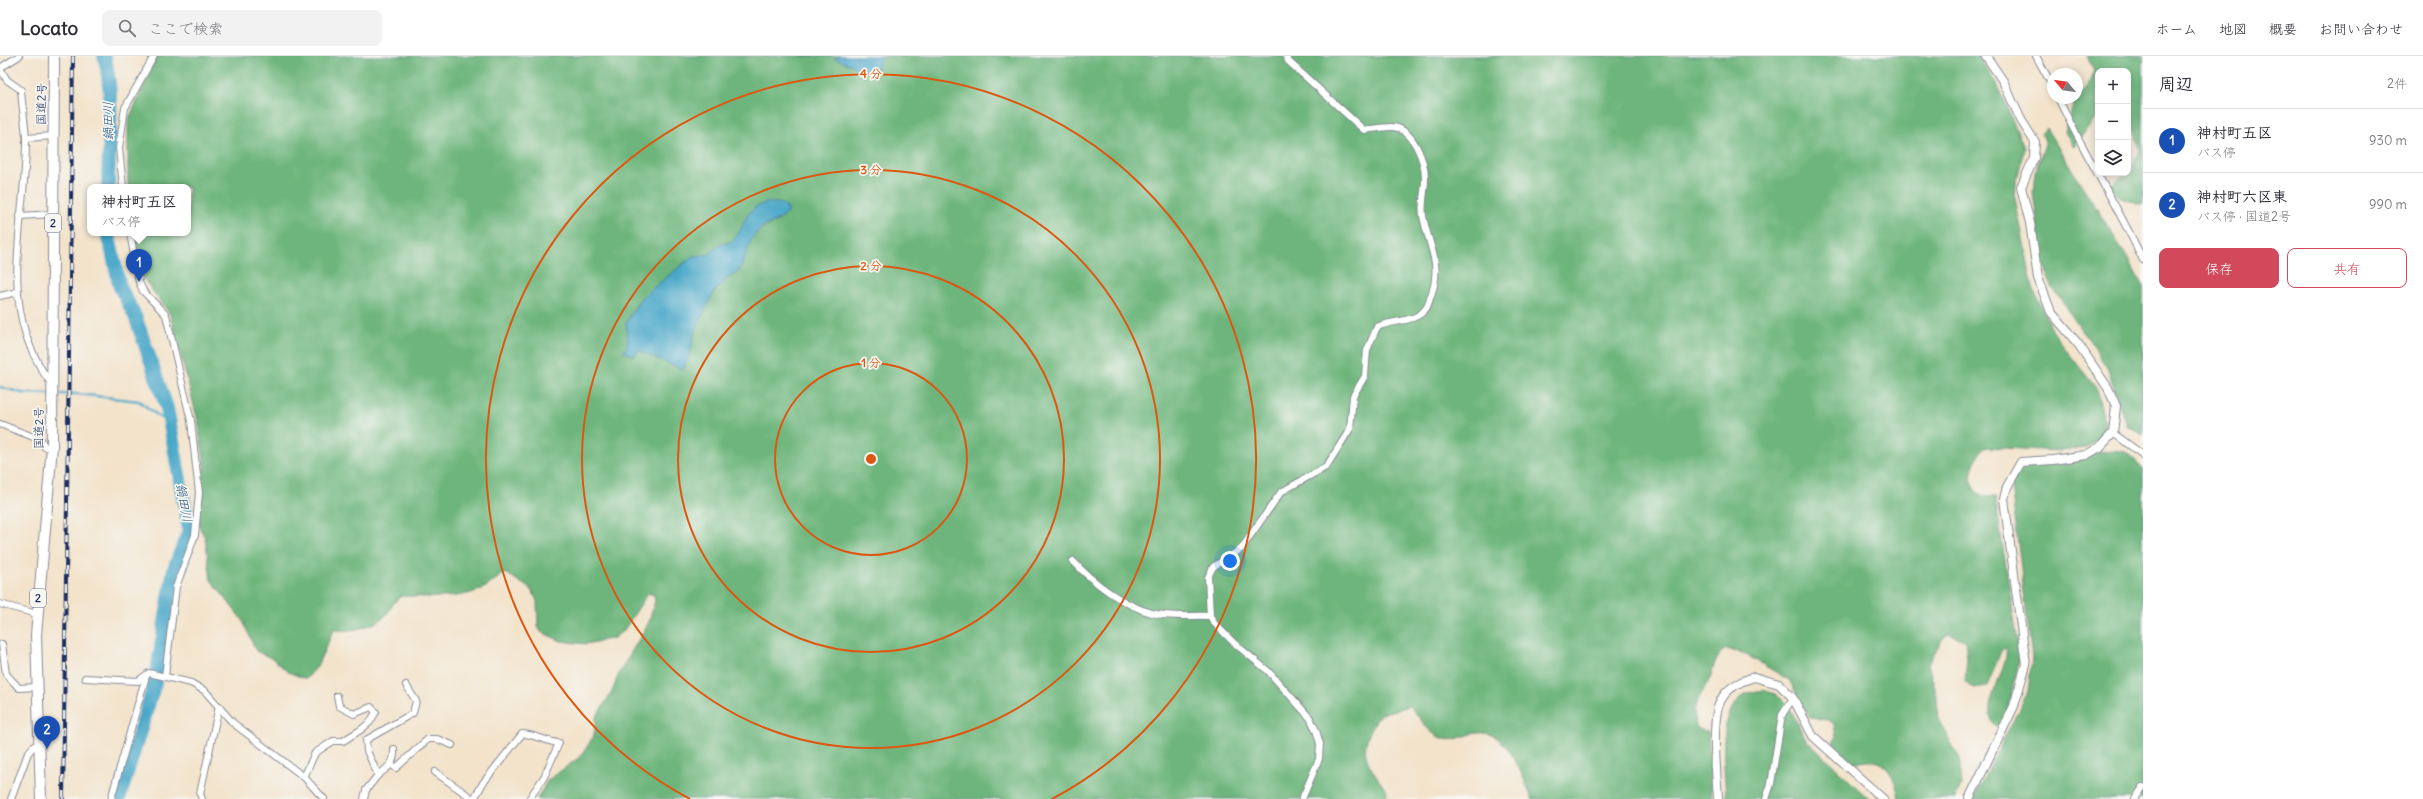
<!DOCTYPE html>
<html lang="ja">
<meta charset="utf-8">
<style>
:root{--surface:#fff;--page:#f2f2f3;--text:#2b2b33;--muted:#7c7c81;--line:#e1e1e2;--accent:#d1495b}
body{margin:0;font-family:Delius,"Klee One",sans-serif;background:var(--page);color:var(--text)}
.controls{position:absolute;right:12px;top:12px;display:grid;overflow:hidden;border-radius:8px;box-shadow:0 2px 10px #0003}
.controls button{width:36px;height:36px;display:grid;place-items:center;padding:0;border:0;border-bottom:1px solid var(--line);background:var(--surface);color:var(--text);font:20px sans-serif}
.compass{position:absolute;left:2047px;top:12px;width:36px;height:36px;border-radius:50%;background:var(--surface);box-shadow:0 2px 10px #0003;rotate:299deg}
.you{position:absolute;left:1230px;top:505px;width:14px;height:14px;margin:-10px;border:3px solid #fff;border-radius:50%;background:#1a73e8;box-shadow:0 0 0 6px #1a73e833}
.badge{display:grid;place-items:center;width:26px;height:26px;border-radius:50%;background:var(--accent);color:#fff;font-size:13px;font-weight:700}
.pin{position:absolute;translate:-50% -33px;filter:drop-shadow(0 1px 2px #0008)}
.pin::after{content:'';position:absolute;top:21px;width:14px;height:12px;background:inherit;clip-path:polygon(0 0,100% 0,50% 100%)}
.popup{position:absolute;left:87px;top:128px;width:104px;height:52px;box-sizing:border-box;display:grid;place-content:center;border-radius:8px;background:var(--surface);filter:drop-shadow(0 1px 3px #0005);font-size:13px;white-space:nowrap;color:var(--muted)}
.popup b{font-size:15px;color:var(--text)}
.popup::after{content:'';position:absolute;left:50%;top:100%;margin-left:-8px;border:8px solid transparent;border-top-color:var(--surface)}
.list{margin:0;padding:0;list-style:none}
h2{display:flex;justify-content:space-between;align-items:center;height:52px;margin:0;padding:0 16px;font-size:17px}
h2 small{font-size:13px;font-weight:400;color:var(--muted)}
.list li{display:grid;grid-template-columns:26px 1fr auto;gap:12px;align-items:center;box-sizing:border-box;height:64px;padding:0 16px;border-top:1px solid var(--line)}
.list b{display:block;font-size:15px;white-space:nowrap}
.list p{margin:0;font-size:13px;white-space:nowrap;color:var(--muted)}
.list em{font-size:13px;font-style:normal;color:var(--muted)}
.actions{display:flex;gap:8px;padding:12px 16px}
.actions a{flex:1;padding:9px 0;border:1px solid var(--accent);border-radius:8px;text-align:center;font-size:14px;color:var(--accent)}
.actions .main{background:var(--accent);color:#fff}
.icon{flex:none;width:22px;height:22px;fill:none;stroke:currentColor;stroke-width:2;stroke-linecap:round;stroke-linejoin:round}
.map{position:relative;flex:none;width:2143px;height:743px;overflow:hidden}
header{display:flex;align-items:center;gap:24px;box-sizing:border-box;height:56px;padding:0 20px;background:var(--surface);border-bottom:1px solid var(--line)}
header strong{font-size:19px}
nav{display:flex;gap:22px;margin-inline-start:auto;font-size:14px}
.search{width:280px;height:36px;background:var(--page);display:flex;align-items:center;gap:10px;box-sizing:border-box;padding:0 14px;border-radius:8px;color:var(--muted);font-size:15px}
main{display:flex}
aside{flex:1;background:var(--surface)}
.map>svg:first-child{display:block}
</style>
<header>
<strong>Locato</strong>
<div class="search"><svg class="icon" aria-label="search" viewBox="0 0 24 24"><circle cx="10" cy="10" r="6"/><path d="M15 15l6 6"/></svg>ここで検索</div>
<nav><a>ホーム</a><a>地図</a><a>概要</a><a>お問い合わせ</a></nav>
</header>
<main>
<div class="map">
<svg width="2143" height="743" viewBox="0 0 2143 743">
<rect width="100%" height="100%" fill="#f6f6f2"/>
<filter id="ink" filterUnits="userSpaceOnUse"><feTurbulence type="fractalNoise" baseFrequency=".025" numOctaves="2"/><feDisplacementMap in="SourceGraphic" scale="8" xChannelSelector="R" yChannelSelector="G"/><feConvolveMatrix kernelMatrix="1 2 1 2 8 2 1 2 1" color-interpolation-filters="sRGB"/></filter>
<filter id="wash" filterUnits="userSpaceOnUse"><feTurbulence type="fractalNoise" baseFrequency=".012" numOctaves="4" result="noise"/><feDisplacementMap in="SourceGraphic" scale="16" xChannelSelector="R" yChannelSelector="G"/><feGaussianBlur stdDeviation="0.9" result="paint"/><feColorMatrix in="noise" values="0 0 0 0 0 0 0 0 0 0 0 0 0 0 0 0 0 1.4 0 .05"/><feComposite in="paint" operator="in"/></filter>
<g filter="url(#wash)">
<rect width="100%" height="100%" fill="#f3e3cb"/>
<g fill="#6db57b" stroke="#44726c" fill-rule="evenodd">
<path d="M157 0H840L835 2 876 13 882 0H1978L2000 34 2024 92 2014 137 2033 232 2053 277 2096 332 2105 368 2101 379 2086 392 2060 395 1986 391C1973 400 1963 431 1982 440 1985 441 1991 441 1995 441L2020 601 2007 655 1998 672C1974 655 2010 616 2006 591L2001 595 1987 630 1974 632 1965 625 1967 601 1965 584 1948 578 1943 582 1928 608 1935 632 1938 663 1959 701 1962 726 1955 743H1899C1897 729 1890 707 1873 705 1867 704 1860 707 1854 706 1846 705 1838 696 1831 691L1836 681 1834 668 1829 664 1810 662 1789 624 1745 598 1726 593C1713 601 1715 612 1709 624 1701 641 1687 653 1698 673L1708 675 1712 743H1532C1523 722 1508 672 1477 677 1467 678 1454 686 1444 683 1427 678 1420 660 1409 650L1380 658C1356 696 1364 702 1387 736L1386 743H537L548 724 580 701 587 691 594 679 596 661 612 636 619 617 649 566 655 545 654 539 648 537 624 574 614 582 586 588 561 585 541 576 538 571 537 545 532 534 506 517C497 521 491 529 482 533 457 544 430 541 402 540 393 544 392 552 386 559 375 571 350 576 334 574L316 612 306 623 288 616 273 603 256 595 243 565 211 524 205 481C188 459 206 427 204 402 202 391 199 380 199 369L170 258 143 222 135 177H188V131H128V65ZM780 164C764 170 753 177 746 193 743 201 743 209 738 216 734 220 727 221 723 226 705 245 693 272 690 298L638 294 624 296 628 286 630 259 641 242 693 200 708 199 720 188C732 188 739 181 742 170Z"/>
<polygon points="2087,0 2143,0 2143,148 2123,143 2109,131 2125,117 2128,117 2140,94 2135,76 2128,65 2128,15 2098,15 2098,59 2074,91 2065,76 2075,44 2091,25 2094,14"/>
<polygon points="2046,72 2128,203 2143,231 2143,378 2126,369 2108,313 2050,228 2042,203 2033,136 2035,117 2045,88 2041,78"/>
<polygon points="2113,394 2126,396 2143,412 2143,743 1973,743 2028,636 2032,602 2011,430 2017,418 2026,410"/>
<path d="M1763 634 1775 638 1784 645 1792 656 1806 684 1869 743H1726C1725 713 1715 657 1745 638 1750 636 1758 635 1763 634Z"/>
</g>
<g fill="#4aa7c9" stroke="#326b94">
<polygon points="840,0 882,0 874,18 834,2"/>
<path d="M765 147C773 147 785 145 788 154 782 167 767 165 758 175 747 187 746 201 739 215L728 221 714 236 695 275 690 298 683 314 638 294 634 300 624 296 628 286 626 267 641 242 693 200 708 199 720 188C742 188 740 164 753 153 756 150 761 149 765 147Z"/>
</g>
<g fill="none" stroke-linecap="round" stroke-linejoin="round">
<g stroke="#4aa7c9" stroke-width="2.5">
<polyline points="0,331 22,337 51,338"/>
<polyline points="56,338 78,338 139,345 170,369"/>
</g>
<g stroke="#4aa7c9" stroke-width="14">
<path d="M104 0C115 35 108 93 108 131"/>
<polyline points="108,177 120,231 135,260 167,352 189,474 174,513 155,627 119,743"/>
</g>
</g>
</g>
<g filter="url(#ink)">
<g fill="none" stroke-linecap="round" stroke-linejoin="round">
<g stroke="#878994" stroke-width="8">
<g id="minor">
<path d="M1286 0 1288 5 1364 74C1373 73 1382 71 1391 71 1413 71 1425 105 1425 123 1425 135 1421 148 1423 160 1428 189 1442 206 1432 237 1430 241 1429 247 1427 251 1416 268 1393 263 1377 271L1367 294 1365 320 1353 340 1350 373 1326 411 1281 436 1241 493 1213 511 1208 521 1210 560 1214 567 1234 587 1268 615 1310 662 1316 674 1320 688 1319 703 1302 743"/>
<polyline points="2036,0 2053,31"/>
<path d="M0 12 7 24 21 34C22 50 25 66 26 82 27 154 1 231 34 299 39 309 43 318 51 327"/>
<polyline points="0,12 19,0"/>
<path d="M2058 42C2084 97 2117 149 2143 204"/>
<polyline points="26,82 54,80"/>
<polyline points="123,131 119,92 125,52 154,0"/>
<polyline points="20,160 53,158"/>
<polyline points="130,177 139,226 143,235 166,259 191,365 199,437 195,479 176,531 165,620"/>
<polyline points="0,240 18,236"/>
<polyline points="0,368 41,384 45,391 52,390"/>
<polyline points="2113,377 2143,399"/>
<path d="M1073 505C1092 526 1124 550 1152 557 1169 562 1192 559 1210 560"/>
<polyline points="0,548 37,558"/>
<polyline points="2,588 6,618 19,632 37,631"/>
<polyline points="85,622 138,625 149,617 191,627 205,635 233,667 304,721 324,743"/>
<polyline points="392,709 396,712 428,683 437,683 452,689"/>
<polyline points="435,716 473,743"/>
<path d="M378 719C389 711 395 707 394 693"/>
<polyline points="304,721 315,697 333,685 343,685 362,673 370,666 376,656 371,651 354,658 339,650 337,640"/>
<polyline points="11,743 28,697 34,690 40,688"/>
<polyline points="111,743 146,620"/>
<polyline points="202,743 200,738 219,650"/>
<polyline points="364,743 366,734 378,719 367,695 366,684 413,657 416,645 406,629"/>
<path d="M474 743 483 727 522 678C535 678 546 686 559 687L544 721 529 743"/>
<polyline points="1766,743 1771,728 1782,659 1793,642"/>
<polyline points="2135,743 2143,731"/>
</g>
</g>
<g stroke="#878994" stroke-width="10">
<g id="tertiary">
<path d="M1718 743C1717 720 1710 663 1721 644 1727 632 1741 625 1754 621L1779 628 1793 642 1813 680 1883 743"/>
<polyline points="1969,743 2014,650 2026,608 2004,443 2007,431 2021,406 2053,404 2086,399 2100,391 2113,377 2116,350 2108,332 2079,289 2051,256 2038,222 2030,167 2021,131 2034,102 2035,86 2021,64 2003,25 1986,0"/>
</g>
</g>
<g stroke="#878994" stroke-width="12">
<polyline id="trunk" points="41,743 36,579 52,390 54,0"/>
</g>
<use href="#minor" stroke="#fff" stroke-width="6"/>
<use href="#tertiary" stroke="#fff" stroke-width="8"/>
<use href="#trunk" stroke="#fff" stroke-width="10"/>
<g stroke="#1b2f5e" stroke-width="4">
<polyline id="rail" points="63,743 73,0"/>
</g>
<use href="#rail" stroke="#f6f6f2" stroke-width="2.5" stroke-dasharray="8" stroke-linecap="butt"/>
</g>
</g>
<g fill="none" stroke="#de5710" stroke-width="2">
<circle cx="871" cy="403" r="96"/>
<circle cx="871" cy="403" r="193"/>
<circle cx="871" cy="403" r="289"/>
<path d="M690 743A385 385 0 1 1 1052 743"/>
</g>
<g text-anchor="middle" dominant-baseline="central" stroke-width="3.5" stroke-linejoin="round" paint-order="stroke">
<g fill="#f6f6f2" stroke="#5d6b8a" stroke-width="1">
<rect x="45" y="158" width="16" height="18" rx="3"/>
<rect x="30" y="533" width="16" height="18" rx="3"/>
</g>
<g font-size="11" font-weight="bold" fill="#1b2f5e">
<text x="53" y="167">2</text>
<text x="38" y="542">2</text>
</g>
<g font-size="12" fill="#1b2f5e" stroke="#f6f6f2">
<text transform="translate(41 48) rotate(-89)">国道2号</text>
<text transform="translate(38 372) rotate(-90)">国道2号</text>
</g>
<g font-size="13" font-style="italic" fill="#2b5983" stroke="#f6f6f2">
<text transform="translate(108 65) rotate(-91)">鍋田川</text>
<text transform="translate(184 447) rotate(80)">鍋田川</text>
</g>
</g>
<circle cx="871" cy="403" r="6" fill="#de5710" stroke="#f6f6f2" stroke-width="2"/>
<g font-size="12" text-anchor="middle" font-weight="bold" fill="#de5710" stroke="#f6f6f2" stroke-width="3.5" stroke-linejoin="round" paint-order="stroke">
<text x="871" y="22">4 分</text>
<text x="871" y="118">3 分</text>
<text x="871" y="214">2 分</text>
<text x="871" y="311">1 分</text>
</g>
</svg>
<div class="controls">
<button>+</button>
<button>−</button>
<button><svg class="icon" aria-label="layers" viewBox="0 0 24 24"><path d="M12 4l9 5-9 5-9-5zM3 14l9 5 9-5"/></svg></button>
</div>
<svg class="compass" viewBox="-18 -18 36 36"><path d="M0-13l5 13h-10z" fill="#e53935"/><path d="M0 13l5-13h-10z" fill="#7c7c81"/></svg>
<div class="you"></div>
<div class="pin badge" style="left:139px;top:226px;background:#1a4fb4">1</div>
<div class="popup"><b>神村町五区</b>バス停</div>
<div class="pin badge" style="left:47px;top:693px;background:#1a4fb4">2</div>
</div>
<aside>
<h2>周辺<small>2件</small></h2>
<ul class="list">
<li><span class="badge" style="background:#1a4fb4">1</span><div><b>神村町五区</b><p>バス停</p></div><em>930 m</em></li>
<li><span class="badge" style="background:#1a4fb4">2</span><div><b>神村町六区東</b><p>バス停 · 国道2号</p></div><em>990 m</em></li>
</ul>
<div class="actions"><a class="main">保存</a><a>共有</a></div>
</aside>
</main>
